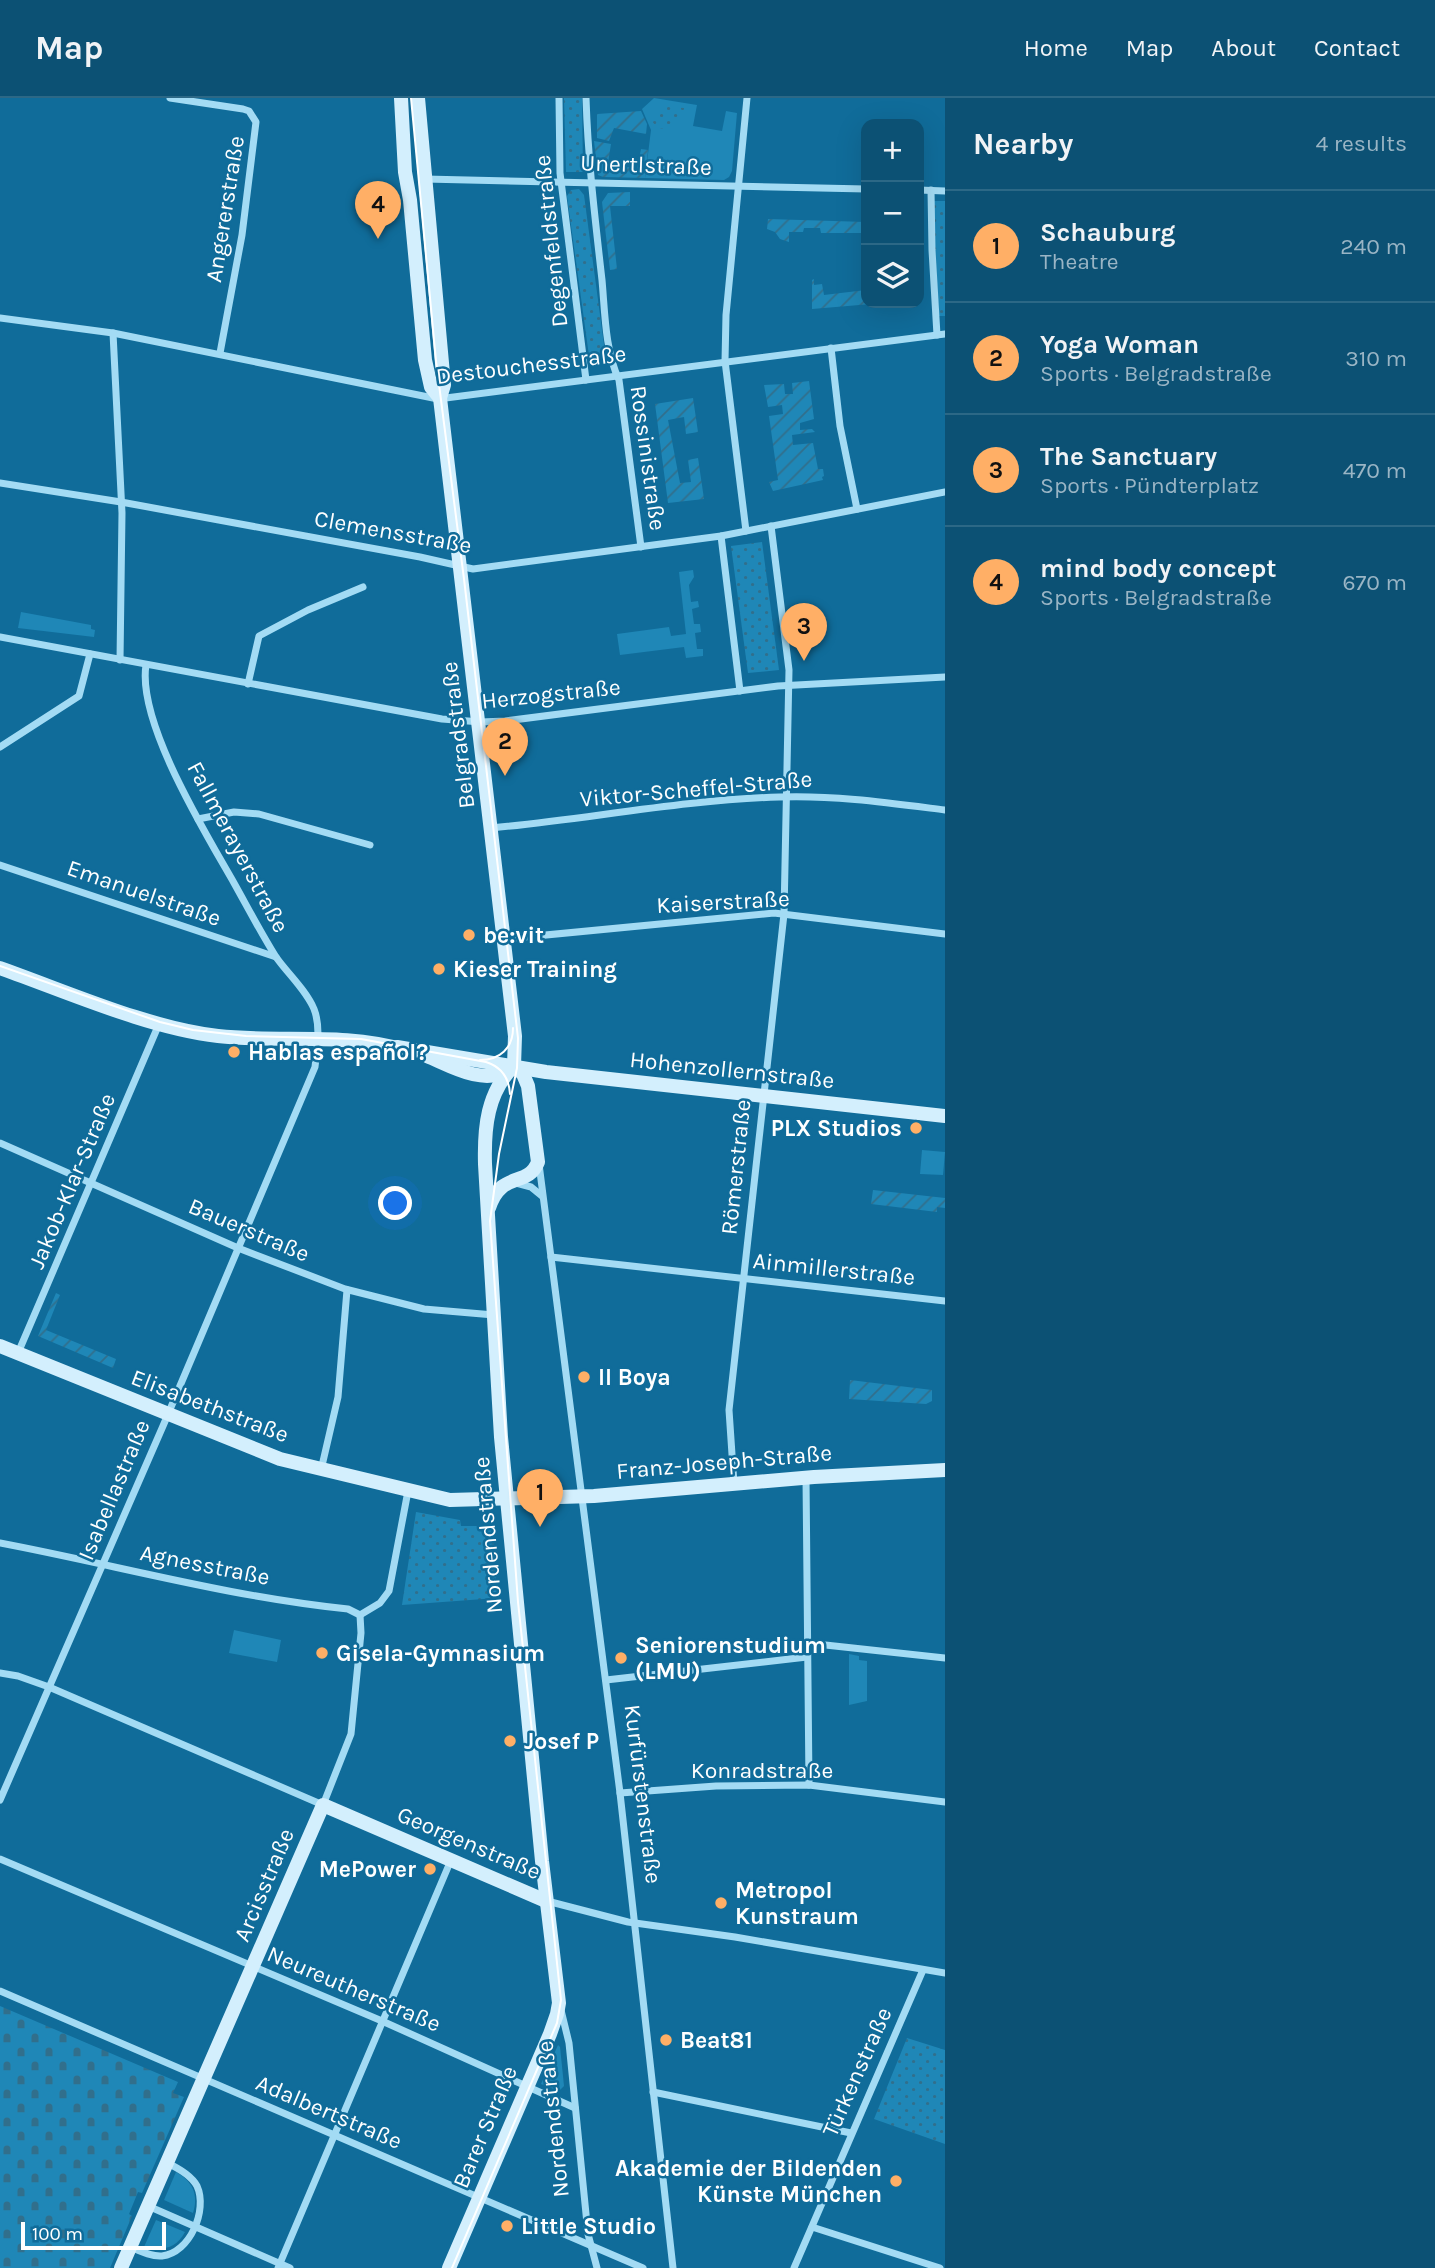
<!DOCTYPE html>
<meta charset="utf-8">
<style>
:root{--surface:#0c5174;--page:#1a5b7c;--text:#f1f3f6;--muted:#9ab5c5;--line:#2c6886;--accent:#ffaf66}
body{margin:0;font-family:Karla,sans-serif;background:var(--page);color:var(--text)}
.controls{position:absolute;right:21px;top:21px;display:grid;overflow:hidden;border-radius:14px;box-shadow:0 7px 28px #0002}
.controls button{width:63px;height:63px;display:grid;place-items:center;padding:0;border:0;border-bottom:2px solid var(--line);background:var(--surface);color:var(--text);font:35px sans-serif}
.scale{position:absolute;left:21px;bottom:18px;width:145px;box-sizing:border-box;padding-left:7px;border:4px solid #fff;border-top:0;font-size:19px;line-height:24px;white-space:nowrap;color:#fff;-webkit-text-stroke:5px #106c9a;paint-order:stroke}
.you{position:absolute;left:396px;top:1106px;width:24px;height:24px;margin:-18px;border:5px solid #fff;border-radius:50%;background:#1a73e8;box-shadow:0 0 0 10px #1a73e833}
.badge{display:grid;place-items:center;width:46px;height:46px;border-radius:50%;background:var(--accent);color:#111;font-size:23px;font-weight:700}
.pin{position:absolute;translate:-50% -58px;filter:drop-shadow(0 2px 4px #0008)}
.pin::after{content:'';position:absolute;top:37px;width:24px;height:21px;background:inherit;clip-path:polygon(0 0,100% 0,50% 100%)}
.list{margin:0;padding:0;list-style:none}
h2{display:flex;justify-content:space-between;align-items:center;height:91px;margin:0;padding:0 28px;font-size:30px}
h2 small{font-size:23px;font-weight:400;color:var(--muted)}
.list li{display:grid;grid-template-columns:46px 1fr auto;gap:21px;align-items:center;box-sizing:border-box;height:112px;padding:0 28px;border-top:2px solid var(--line)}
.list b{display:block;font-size:26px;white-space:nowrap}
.list p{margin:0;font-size:23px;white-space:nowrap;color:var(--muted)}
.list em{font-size:23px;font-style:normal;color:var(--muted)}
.icon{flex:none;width:38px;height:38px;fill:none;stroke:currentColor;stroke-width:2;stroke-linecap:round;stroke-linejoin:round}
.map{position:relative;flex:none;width:945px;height:2170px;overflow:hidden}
header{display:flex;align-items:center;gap:42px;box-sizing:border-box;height:98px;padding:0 35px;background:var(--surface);border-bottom:2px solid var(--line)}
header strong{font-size:33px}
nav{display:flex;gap:38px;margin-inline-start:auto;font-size:24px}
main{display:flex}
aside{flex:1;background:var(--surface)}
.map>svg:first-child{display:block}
</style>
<header>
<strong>Map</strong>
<nav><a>Home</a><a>Map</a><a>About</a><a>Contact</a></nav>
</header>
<main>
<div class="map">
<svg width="945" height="2170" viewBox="0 0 945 2170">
<defs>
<pattern id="forest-crowns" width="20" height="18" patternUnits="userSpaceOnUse" patternTransform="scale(1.75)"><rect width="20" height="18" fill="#1f87b7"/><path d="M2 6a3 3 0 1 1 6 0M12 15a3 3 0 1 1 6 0" fill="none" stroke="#316f8c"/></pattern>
<pattern id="cemetery-stones" width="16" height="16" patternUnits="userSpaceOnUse" patternTransform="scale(1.75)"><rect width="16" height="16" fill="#1f87b7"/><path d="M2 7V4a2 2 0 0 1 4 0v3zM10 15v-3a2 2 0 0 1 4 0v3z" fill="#316f8c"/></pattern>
<pattern id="park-dots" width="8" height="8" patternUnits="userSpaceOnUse" patternTransform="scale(1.75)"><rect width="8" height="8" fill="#1f87b7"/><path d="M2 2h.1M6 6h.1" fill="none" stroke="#316f8c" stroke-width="1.8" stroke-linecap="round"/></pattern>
<pattern id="garden-furrows" width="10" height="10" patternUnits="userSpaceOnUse" patternTransform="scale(1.75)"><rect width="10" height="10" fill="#1f87b7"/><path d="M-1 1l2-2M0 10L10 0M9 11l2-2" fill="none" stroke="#316f8c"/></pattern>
</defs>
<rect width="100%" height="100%" fill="#106c9a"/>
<g fill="#1f87b7">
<polygon points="654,0 697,7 693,28 722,33 726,13 737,15 732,73 729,79 724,82 645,80 651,32 642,11"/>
<polygon points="693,472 694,479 689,487 691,504 698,503 699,509 692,511 694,526 700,526 701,534 695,535 697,551 703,551 703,558 686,560 684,549 620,557 617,536 669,529 671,538 686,536 679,474"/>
<polygon points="21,514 91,527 91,531 95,532 94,539 18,530"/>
<polygon points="922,1052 945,1054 943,1077 920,1076"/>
<polygon points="234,1532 281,1542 277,1564 229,1555"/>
<polygon points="849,1556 859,1558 859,1562 867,1563 867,1603 849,1607"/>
<path d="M176 2074C192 2083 199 2096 193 2115L164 2102Z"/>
<path d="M156 2122 185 2134C176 2151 162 2153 144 2149Z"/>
</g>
<polygon fill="url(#forest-crowns)" points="558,1947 560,1949 564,1988 559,1993 541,1986"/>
<polygon fill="url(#cemetery-stones)" points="0,1908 178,1984 173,1995 184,1999 142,2095 138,2094 129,2116 132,2118 110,2170 0,2170"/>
<g fill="url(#park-dots)">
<polygon points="564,0 582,0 583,74 566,74"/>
<polygon points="661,8 684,10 683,22 673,21 673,27 668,31 657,30 652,23 653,15"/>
<polygon points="579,91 584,97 606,262 590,265 567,98 571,92"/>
<polygon points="934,103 945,103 945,218 939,218 934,139"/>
<polygon points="762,444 779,572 748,575 731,448"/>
<polygon points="416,1414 460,1422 461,1428 493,1428 497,1500 402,1507"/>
<polygon points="907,1940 945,1952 945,2046 874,2021"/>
</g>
<g fill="url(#garden-furrows)">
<polygon points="641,13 647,26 646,36 614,30 609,43 597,40 597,16"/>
<polygon points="594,43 611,46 608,65 637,71 641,51 648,52 645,80 603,79 598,77"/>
<polygon points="630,94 630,108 610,108 617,171 610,172 602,104 608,95"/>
<polygon points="768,121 866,124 866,135 821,135 820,130 804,130 803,134 789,134 789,144 780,141 775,134 767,131"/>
<polygon points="814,181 814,187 822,186 824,197 866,192 866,205 883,205 812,211 812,182"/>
<polygon points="809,283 814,321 800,325 800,332 812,331 815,334 792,337 793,347 813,345 818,371 823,371 824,378 822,379 823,382 773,393 769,384 778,382 769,318 783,316 782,307 768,309 764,287 784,286 785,296 793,296 792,285"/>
<polygon points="693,300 698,334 686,336 684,319 668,322 680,385 691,384 688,362 698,360 704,401 668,405 655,306"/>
<polygon points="873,1092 945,1100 945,1110 937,1109 937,1114 871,1106"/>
<polygon points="56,1195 60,1197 46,1232 116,1261 113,1270 38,1238"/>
<polygon points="850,1282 932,1292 932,1303 926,1306 849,1301"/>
</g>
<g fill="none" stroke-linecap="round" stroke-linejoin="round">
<g stroke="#a3dbf4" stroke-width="7">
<polyline points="170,0 243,11 249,13 256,24 242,137 220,255"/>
<polyline points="559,0 560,75 586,282"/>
<path d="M586 0C588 62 595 120 602 182 605 215 605 252 619 282L641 449"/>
<polyline points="425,81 866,91"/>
<polyline points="919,92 945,93"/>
<polyline points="931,92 932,152 937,237"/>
<polyline points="0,220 113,235 438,301 945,236"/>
<polyline points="113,235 122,415 120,562"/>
<polyline points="831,250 840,328 857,411"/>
<polyline points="0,385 121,404 420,459 473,471 721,438 945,394"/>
<polyline points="746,433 725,263 726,217 747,0"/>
<polyline points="721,438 740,593"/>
<polyline points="0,539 442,621 481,624 505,623 778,588 945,579"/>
<polyline points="248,586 259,538 308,512 363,489"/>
<polyline points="0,649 79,598 90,556"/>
<polyline points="198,721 234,714 259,716 370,747"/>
<path d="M491 730C587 721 683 702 779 699 835 697 890 705 945 712"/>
<polyline points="0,767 276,859"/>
<polyline points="504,841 774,815 945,836"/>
<polyline points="0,1045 238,1150 345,1191 424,1211 494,1217"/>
<polyline points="539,1066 620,1695 673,2170"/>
<polyline points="516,1085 531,1089 542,1098"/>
<polyline points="551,1159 945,1203"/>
<polyline points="18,1255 159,926"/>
<polyline points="321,1372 338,1299 347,1192"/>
<polyline points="806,1380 809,1687"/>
<polyline points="734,1386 729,1312 784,816 789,572 771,428"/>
<path d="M0 1445C116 1467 230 1499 348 1511L360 1517"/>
<polyline points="360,1517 380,1505 389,1493 408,1393"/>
<polyline points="807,1545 945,1560"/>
<polyline points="0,1575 18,1578 49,1589 323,1707 351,1636 361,1535 360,1517"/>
<polyline points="606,1582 807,1559"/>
<polyline points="620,1695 716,1688 809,1687 945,1704"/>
<path d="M0 1702 163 1328 315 969C317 950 321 929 314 911 306 892 288 876 276 859 261 835 248 810 234 785 205 734 137 624 146 567"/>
<polyline points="0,1761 382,1923 575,2010"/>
<polyline points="547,1803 628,1824 735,1839 945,1875"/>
<polyline points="0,1893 643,2170"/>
<polyline points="561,1912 569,1945 588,2136 597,2170"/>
<polyline points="653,1994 851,2035"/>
<polyline points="148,2108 290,2170"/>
<polyline points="812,2129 940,2170"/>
<path d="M131 2149C140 2153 152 2159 162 2158 190 2155 208 2112 197 2088 191 2077 178 2070 167 2065"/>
<polyline points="278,2170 451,1762"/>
<polyline points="794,2170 923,1872"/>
</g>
<g stroke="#d3effd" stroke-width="14">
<polyline points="401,0 405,74 410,102 425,262 431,289 440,300"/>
<polyline points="418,0 444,287 440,300 515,938 514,968"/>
<path d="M0 870C68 894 148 930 218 938 280 945 343 934 404 952"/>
<polyline points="397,949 546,974 945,1018"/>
<path d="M427 958C451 968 482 987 507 973"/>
<path d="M489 1110C501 1072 528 1090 538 1064L528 988 523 976 515 969"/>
<polyline points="0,1248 280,1361 450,1402 594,1398 814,1379 945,1372"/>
<polyline points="121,2170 323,1707 546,1803"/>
<path d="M449 2170 550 1936 557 1916 559 1905 542 1763 501 1339 485 1066C484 1030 487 994 514 968"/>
</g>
<g stroke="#fff" stroke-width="2">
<polyline points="411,0 436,263 464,481 518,940 517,970 499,1056 490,1123 518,1504 561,1902 557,1925 452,2170"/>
<path d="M0 868 160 924 193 932 246 938 361 941 486 964C502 969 509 980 510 996"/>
<path d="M480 962C500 962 513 950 513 930"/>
</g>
</g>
<g fill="#ffaf66" stroke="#106c9a" stroke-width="2.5">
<circle cx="469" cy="837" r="7"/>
<circle cx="439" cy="871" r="7"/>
<circle cx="234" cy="954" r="7"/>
<circle cx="916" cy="1030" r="7"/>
<circle cx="584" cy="1279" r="7"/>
<circle cx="322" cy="1555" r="7"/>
<circle cx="621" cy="1560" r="7"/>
<circle cx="510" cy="1643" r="7"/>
<circle cx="430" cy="1771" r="7"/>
<circle cx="721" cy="1805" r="7"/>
<circle cx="666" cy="1942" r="7"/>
<circle cx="896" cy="2083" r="7"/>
<circle cx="507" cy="2128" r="7"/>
</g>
<g text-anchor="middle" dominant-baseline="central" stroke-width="5" stroke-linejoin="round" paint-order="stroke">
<g font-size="23" fill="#fff" stroke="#106c9a">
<text transform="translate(646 67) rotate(2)">Unertlstraße</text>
<text transform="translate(225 111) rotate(-81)">Angererstraße</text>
<text transform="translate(551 143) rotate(-96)">Degenfeldstraße</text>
<text transform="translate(531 267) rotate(-7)">Destouchesstraße</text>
<text transform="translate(648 360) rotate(82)">Rossinistraße</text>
<text transform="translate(393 434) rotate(10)">Clemensstraße</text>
<text transform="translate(551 596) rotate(-6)">Herzogstraße</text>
<text transform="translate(458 637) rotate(-97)">Belgradstraße</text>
<text transform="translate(696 691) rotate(-5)">Viktor-Scheffel-Straße</text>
<text transform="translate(238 749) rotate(62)">Fallmerayerstraße</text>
<text transform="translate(144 795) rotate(19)">Emanuelstraße</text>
<text transform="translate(723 804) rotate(-3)">Kaiserstraße</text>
<text transform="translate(732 972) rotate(6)">Hohenzollernstraße</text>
<text transform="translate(736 1069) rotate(-84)">Römerstraße</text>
<text transform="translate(72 1083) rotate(-67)">Jakob-Klar-Straße</text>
<text transform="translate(249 1132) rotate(23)">Bauerstraße</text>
<text transform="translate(834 1171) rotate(6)">Ainmillerstraße</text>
<text transform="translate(210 1308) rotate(21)">Elisabethstraße</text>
<text transform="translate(724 1364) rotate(-5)">Franz-Joseph-Straße</text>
<text transform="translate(114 1392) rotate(-67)">Isabellastraße</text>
<text transform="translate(488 1437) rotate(-95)">Nordendstraße</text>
<text transform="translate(205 1467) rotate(11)">Agnesstraße</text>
<text x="762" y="1672">Konradstraße</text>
<text transform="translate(643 1696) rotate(83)">Kurfürstenstraße</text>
<text transform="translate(469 1745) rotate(23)">Georgenstraße</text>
<text transform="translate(264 1787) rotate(-67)">Arcisstraße</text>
<text transform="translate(354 1891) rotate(23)">Neureutherstraße</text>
<text transform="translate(857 1974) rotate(-66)">Türkenstraße</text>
<text transform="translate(329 2014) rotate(23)">Adalbertstraße</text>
<text transform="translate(553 2021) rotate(-96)">Nordendstraße</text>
<text transform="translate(485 2029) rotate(-67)">Barer Straße</text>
</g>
<g font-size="23" font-weight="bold" fill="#fff" stroke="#106c9a" text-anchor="start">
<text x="483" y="837">be:vit</text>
<text x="453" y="871">Kieser Training</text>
<text x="248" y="954">Hablas español?</text>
<text x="902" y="1030" text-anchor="end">PLX Studios</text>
<text x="598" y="1279">Il Boya</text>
<text x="635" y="1547">Seniorenstudium<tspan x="635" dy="26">(LMU)</tspan></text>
<text x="336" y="1555">Gisela-Gymnasium</text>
<text x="524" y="1643">Josef P</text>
<text x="416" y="1771" text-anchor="end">MePower</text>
<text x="735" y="1792">Metropol<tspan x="735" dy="26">Kunstraum</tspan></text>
<text x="680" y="1942">Beat81</text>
<text x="882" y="2070" text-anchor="end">Akademie der Bildenden<tspan x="882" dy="26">Künste München</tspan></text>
<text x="521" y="2128">Little Studio</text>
</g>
</g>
</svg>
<div class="controls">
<button>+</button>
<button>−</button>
<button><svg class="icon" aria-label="layers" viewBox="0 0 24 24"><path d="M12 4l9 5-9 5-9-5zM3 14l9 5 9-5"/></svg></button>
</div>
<div class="scale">100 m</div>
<div class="you"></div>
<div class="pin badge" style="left:540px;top:1429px">1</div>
<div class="pin badge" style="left:505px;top:678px">2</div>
<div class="pin badge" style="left:804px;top:563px">3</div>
<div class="pin badge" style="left:378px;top:141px">4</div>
</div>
<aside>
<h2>Nearby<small>4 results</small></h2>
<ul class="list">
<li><span class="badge">1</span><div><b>Schauburg</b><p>Theatre</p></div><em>240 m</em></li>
<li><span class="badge">2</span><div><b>Yoga Woman</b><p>Sports · Belgradstraße</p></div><em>310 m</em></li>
<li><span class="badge">3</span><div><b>The Sanctuary</b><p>Sports · Pündterplatz</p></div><em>470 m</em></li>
<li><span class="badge">4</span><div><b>mind body concept</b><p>Sports · Belgradstraße</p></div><em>670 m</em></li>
</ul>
</aside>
</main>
